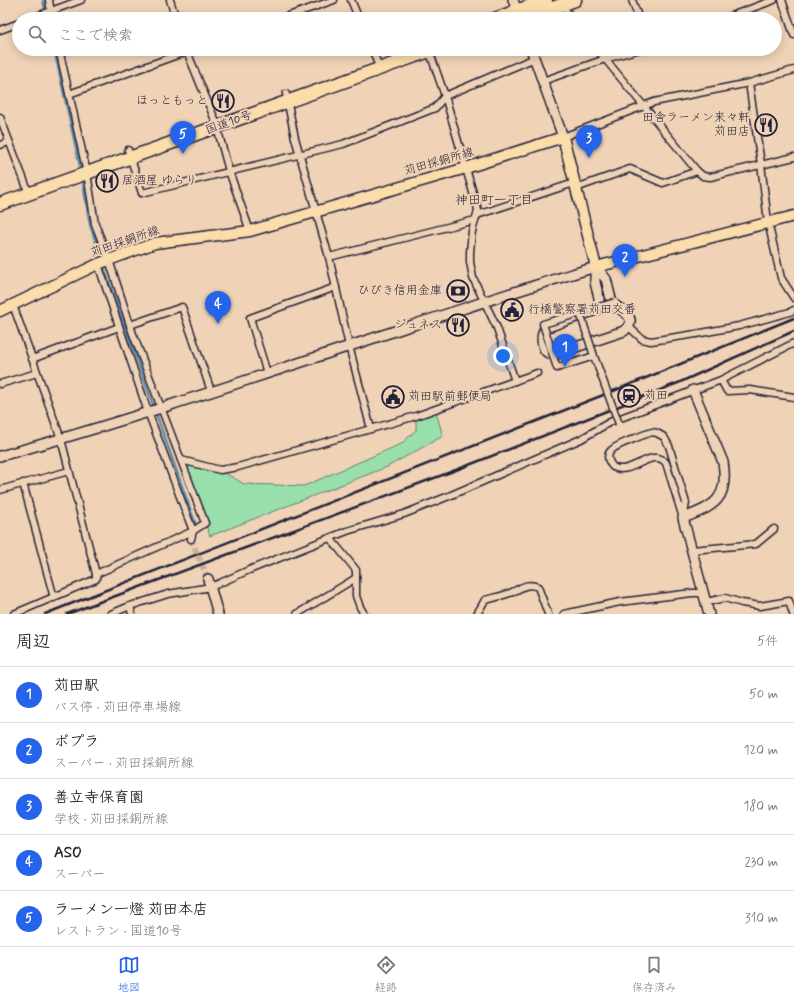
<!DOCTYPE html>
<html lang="ja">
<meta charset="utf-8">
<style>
:root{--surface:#fff;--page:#f2f2f3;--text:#2b2b33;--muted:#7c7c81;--line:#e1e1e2;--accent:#2563eb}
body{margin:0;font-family:Mynerve,"Klee One",sans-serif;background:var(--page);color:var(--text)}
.you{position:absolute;left:503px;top:356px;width:14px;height:14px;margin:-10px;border:3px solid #fff;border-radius:50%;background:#1a73e8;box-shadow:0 0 0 6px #1a73e833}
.badge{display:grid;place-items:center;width:26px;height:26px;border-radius:50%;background:var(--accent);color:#fff;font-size:13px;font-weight:700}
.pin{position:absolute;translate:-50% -33px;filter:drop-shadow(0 1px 2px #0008)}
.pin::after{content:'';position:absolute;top:21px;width:14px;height:12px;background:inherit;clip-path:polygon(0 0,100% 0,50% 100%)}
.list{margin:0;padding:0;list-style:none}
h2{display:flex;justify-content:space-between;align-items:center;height:52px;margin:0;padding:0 16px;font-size:17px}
h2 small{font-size:13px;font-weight:400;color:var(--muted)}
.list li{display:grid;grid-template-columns:26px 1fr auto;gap:12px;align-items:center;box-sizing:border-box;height:56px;padding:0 16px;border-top:1px solid var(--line)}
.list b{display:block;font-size:15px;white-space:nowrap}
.list p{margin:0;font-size:13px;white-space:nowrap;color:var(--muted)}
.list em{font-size:13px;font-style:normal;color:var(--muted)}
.icon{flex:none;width:22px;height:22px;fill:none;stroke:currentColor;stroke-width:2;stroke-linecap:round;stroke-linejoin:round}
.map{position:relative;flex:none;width:794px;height:614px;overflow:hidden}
.search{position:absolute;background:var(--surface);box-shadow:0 2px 10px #0003;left:12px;right:12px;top:12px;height:44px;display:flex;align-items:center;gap:10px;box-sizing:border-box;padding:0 14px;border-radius:22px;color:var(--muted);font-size:15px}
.sheet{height:332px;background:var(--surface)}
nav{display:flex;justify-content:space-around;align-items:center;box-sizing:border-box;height:56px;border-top:1px solid var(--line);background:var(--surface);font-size:11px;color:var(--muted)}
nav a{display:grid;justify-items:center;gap:2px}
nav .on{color:var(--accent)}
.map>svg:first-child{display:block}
</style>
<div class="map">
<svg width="794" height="614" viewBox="0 0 794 614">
<rect width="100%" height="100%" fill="#f0d3b6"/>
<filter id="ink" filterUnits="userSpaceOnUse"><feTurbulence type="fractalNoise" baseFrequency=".025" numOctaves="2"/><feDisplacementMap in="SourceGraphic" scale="8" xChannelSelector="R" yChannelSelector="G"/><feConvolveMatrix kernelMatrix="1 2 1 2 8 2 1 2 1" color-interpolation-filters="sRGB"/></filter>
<g filter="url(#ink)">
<polygon fill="#99dfac" stroke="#5e8074" points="435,409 443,436 387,467 210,536 181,460 220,470 244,484 304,486 401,444 416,430 416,416"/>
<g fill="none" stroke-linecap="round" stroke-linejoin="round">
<g stroke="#648ca9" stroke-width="2.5">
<polyline points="43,0 47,19"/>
<polyline points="54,49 81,171"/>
<polyline points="82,178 90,225 102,260"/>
<polyline points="103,265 197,528"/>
</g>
<polyline stroke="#c7b09d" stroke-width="6" stroke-dasharray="6 3" stroke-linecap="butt" points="191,539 208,579"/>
<g stroke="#22223b" stroke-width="9">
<g id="street">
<polyline points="49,0 52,19"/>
<polyline points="170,0 176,19"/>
<polyline points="351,0 359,19"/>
<polyline points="632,0 639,19"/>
<polyline points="782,0 794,35"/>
<polyline points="561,5 573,19"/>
<polyline points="29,19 81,0"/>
<polyline points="280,19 334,0"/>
<polyline points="723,19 774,0"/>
<polyline points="0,30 19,23"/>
<polyline points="59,49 87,173 95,224 109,260 133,334 205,523 193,531 96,574"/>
<polyline points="186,49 215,120 229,171 250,231"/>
<polyline points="372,49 377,62"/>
<polyline points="597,49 697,171 703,176 710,177 794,157"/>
<polyline points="429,50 445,96 478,210 477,215 472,231 470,252 470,262 473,278 497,328 515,381"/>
<polyline points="543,81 605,59 640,49"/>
<polyline points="749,83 761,164 768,222 781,278 794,298"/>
<polyline points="69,94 194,49"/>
<polyline points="286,94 295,138 329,257 349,346 371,429"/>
<polyline points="0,117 27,188"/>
<polyline points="563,137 654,102 749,83 794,70"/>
<polyline points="0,145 9,142"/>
<polyline points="128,150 142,193 343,144 435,108 445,96 535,58"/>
<polyline points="576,188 630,169 663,183 697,171"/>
<polyline points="477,215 574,183"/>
<polyline points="329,257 475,220"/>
<polyline points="98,264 148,412 193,531 191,539"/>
<polyline points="13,305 61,439 96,574 96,579 14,614"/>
<polyline points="130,325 182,307 211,391"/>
<polyline points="629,327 642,339 651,341 696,334 739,326 790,312 794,310"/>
<polyline points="32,359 119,327"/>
<polyline points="267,373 250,318 336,287"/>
<polyline points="721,380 727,391 750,390 794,397"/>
<polyline points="0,384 37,373"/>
<path d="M652 432 657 433 664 437 669 446 686 503 683 518 666 463C652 446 631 477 613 467 599 451 619 445 631 440 638 437 645 434 652 432Z"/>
<polyline points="181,460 220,470 238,467 416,416 537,373"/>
<polyline points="23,483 54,598"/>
<polyline points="0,490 69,471"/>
<polyline points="330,538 356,570 356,596 360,607 364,614"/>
<polyline points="692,550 756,544 774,529"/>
<polyline points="706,602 725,598 742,603 760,606 789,601 793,614"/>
<polyline points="130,606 132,614"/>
<polyline points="111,614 130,606 168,594 211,587 249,570 347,531 404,514 449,496 581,439 610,422 721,380 794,343"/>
<polyline points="297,614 356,578"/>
<path d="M477 614 485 600C493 598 502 596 510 593 521 589 525 582 538 587L548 614"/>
<polyline points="564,614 620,602 692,593 703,593"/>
</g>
</g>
<g stroke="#22223b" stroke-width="12">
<g id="secondary">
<polyline points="513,0 519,16"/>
<polyline points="531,49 563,137"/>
<path d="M596 267 606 279 612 303C621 311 640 317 624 331L555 354C541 356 540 337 545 328L596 310C603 299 596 292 595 281 595 277 595 272 596 267Z"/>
<path d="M693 390 723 462C729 499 715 506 683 518L709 614"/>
<path d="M0 456C138 418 274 371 410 326 472 306 533 285 596 267"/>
<polyline points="208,579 218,614"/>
</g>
</g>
<g stroke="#22223b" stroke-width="13">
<polyline id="primary" points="0,311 98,264 155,243 250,231 466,168 563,137 596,267 794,216"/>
</g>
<g stroke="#22223b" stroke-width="15">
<g id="highway">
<polyline points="495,19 546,0"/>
<polyline points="522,19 575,0"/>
<polyline points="0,204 435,49"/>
</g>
</g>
<use href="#street" stroke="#f0d3b6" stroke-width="6"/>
<use href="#secondary" stroke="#f0d3b6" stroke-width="9"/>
<use href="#primary" stroke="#fbdcab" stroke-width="10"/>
<use href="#highway" stroke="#fbdcab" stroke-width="12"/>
<g stroke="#22223b" stroke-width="2.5">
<polyline points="45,614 621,388 794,318"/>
<polyline points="67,614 456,470 678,383 794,331"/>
</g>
<g stroke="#22223b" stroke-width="9" stroke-linecap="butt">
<g id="street-bridge">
<polyline points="580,313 615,302"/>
<polyline points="594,356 557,368 543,324 580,313 594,356 619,424"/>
</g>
</g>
<use href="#street-bridge" stroke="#f0d3b6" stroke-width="6"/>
</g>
</g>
<defs>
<g id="restaurant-ring" transform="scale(1.15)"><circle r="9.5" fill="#f0d3b6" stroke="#22223b" stroke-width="1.5"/><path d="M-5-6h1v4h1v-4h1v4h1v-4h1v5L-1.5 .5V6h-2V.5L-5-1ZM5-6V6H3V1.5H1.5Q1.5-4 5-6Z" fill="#22223b"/></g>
<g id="bank-ring" transform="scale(1.15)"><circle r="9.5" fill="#f0d3b6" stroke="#22223b" stroke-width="1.5"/><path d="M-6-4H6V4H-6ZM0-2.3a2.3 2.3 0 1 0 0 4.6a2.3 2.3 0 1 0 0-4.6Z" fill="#22223b"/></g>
<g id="civic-ring" transform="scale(1.15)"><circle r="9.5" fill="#f0d3b6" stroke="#22223b" stroke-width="1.5"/><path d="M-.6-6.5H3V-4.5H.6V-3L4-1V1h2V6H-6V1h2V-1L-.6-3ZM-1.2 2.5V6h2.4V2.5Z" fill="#22223b"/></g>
<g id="station-ring" transform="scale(1.15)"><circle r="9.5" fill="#f0d3b6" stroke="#22223b" stroke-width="1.5"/><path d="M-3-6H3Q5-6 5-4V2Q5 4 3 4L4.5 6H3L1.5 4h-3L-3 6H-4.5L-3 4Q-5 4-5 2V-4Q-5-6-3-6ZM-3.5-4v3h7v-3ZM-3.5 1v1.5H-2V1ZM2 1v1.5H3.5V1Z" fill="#22223b"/></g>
</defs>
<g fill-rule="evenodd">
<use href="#restaurant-ring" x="223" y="101"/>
<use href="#restaurant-ring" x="766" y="125"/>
<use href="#restaurant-ring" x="107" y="181"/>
<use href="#bank-ring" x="458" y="291"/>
<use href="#civic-ring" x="512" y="310"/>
<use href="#restaurant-ring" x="458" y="325"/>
<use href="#station-ring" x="629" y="396"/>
<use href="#civic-ring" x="393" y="397"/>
</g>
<g text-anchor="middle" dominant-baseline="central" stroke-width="4" stroke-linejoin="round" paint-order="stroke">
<g font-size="12" fill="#22223b" stroke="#f0d3b6" text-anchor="end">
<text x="208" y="101">ほっともっと</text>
<text x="750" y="118">田舎ラーメン来々軒<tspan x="750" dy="14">苅田店</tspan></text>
<text x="122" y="181" text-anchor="start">居酒屋 ゆらり</text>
<text x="442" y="291">ひびき信用金庫</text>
<text x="528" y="310" text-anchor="start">行橋警察署苅田交番</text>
<text x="442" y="325">ジュネス</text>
<text x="644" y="396" text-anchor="start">苅田</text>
<text x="408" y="397" text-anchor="start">苅田駅前郵便局</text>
</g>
<g font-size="12" fill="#22223b" stroke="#f0d3b6">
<text transform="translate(229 123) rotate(-20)">国道10号</text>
<text transform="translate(439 162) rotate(-16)">苅田採銅所線</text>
<text transform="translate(125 242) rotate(-19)">苅田採銅所線</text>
</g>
<g font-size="13" fill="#22223b" stroke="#f0d3b6">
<text x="494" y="200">神田町一丁目</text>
</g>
</g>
</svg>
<div class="you"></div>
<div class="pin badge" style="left:565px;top:367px">1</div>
<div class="pin badge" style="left:625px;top:277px">2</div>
<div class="pin badge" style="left:589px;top:158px">3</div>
<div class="pin badge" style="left:218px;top:324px">4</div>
<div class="pin badge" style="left:183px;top:154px">5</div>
<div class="search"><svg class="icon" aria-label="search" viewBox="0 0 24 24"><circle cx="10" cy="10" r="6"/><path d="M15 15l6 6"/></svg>ここで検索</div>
</div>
<section class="sheet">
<h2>周辺<small>5件</small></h2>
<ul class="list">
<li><span class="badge">1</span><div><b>苅田駅</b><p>バス停 · 苅田停車場線</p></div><em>50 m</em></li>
<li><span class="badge">2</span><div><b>ポプラ</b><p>スーパー · 苅田採銅所線</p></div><em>120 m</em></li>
<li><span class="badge">3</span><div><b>善立寺保育園</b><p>学校 · 苅田採銅所線</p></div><em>180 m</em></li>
<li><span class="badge">4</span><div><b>ASO</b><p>スーパー</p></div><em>230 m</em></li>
<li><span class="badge">5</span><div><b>ラーメン一燈 苅田本店</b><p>レストラン · 国道10号</p></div><em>310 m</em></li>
</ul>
</section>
<nav>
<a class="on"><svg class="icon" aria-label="map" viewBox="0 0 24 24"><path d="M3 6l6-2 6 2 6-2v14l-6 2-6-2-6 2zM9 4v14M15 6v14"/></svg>地図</a>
<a><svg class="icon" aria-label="directions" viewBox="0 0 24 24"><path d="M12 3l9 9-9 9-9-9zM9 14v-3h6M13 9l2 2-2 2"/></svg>経路</a>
<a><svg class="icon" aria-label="saved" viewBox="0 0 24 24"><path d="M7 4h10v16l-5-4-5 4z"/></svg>保存済み</a>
</nav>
